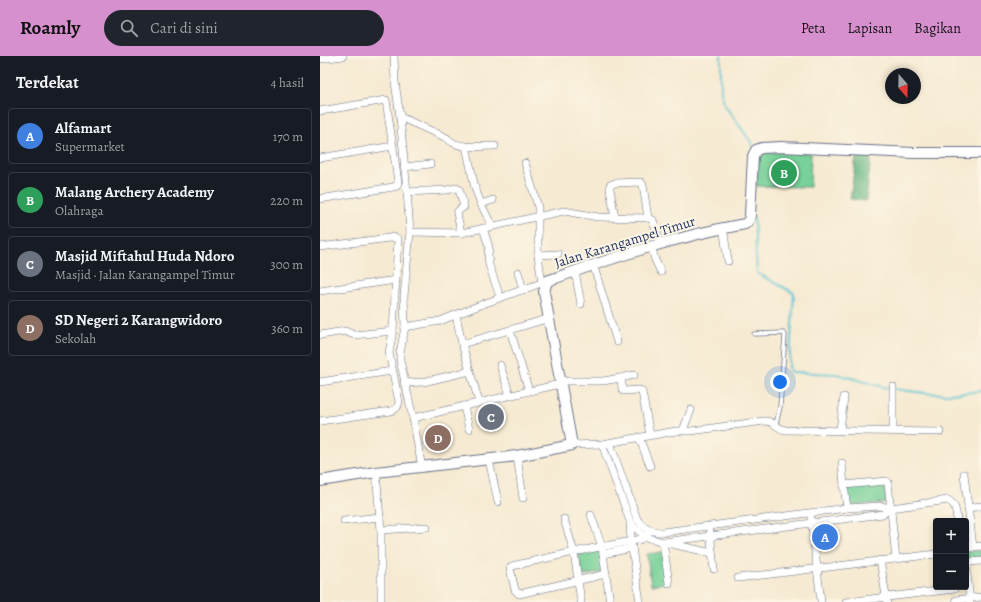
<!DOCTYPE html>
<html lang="id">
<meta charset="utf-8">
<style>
:root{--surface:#171b24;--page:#20242c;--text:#f1f3f6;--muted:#9ea1a6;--line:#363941;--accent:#d690ce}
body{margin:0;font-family:Alegreya,serif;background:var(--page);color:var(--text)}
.controls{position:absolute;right:12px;bottom:12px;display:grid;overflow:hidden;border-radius:4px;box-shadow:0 2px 6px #0003}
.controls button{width:36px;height:36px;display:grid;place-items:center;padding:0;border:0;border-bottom:1px solid var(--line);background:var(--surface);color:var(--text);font:20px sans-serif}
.compass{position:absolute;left:565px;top:12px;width:36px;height:36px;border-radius:50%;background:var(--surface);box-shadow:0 2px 6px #0003;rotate:160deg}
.you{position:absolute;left:460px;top:326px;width:14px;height:14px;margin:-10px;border:3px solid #fff;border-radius:50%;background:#1a73e8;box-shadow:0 0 0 6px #1a73e833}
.badge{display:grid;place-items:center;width:26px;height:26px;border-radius:50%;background:var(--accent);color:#fff;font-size:13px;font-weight:700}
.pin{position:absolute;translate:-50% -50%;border:2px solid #fff;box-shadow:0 1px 4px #0006}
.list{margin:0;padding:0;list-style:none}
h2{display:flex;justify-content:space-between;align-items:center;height:52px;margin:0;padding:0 16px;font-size:17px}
h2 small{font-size:13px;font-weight:400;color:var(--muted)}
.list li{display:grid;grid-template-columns:26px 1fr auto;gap:12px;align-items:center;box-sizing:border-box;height:56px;margin:0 8px 8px;padding:0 8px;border:1px solid var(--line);border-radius:4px}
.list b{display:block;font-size:15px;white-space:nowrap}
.list p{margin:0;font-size:13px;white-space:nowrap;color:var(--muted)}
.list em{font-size:13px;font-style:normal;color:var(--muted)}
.icon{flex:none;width:22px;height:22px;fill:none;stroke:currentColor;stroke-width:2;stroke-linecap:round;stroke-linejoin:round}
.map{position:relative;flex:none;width:661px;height:546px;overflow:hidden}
header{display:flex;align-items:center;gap:24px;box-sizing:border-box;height:56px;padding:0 20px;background:var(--accent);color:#111}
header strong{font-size:19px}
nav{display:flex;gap:22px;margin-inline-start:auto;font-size:14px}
.search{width:280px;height:36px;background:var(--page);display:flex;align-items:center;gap:10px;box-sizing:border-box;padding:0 14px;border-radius:22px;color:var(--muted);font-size:15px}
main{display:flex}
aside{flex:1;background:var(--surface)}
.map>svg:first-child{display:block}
</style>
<header>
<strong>Roamly</strong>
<div class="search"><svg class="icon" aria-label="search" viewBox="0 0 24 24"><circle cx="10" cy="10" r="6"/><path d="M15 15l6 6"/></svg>Cari di sini</div>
<nav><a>Peta</a><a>Lapisan</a><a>Bagikan</a></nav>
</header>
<main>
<aside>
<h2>Terdekat<small>4 hasil</small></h2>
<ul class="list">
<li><span class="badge" style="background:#3f7fe0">A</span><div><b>Alfamart</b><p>Supermarket</p></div><em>170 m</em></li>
<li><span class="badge" style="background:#2e9e5b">B</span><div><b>Malang Archery Academy</b><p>Olahraga</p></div><em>220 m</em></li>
<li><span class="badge" style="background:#6b7280">C</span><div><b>Masjid Miftahul Huda Ndoro</b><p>Masjid · Jalan Karangampel Timur</p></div><em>300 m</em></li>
<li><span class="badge" style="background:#8d6e63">D</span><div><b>SD Negeri 2 Karangwidoro</b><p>Sekolah</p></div><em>360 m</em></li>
</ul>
</aside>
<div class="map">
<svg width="661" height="546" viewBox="0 0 661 546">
<rect width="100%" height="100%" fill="#fcf5e5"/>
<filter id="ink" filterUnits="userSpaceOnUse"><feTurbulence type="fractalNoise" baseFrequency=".025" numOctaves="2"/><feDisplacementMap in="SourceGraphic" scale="8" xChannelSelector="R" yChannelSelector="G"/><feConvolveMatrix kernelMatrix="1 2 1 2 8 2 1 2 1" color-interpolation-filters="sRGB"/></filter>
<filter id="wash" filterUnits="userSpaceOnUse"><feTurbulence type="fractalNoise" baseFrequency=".012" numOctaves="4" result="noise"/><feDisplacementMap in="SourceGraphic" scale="16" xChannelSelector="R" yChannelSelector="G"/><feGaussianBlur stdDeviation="0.9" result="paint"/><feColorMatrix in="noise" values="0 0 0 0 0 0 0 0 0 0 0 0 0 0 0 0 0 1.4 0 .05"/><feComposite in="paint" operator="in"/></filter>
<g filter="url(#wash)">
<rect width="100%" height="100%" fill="#f6ead2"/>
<g fill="#78d198" stroke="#4a807b">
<polygon points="449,96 491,97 490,131 436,130 439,102 443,98"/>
<polygon points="564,429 566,447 529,450 528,432"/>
<polygon points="280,494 283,516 262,520 259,498"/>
<polygon points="661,494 661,501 646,503 646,496"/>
<polygon points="342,496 346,527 331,529 327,498"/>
</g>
<polygon fill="#62b380" stroke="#3e716f" points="536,100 551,101 546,145 530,143"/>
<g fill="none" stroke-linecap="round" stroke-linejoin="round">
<g stroke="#5ac5d4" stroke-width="2">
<polyline points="401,0 401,35 404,48 431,86 432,91"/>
<polyline points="434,162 437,217 474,237 469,313 471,316 517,318 570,333"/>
<path d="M575 333C607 338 629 340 661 335"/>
</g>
</g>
</g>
<g filter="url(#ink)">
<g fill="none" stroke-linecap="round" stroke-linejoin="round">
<g stroke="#687087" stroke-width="5">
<polyline id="lane" points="434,278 463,277 465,279 460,351 456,368"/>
</g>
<g stroke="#687087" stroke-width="8">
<g id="street">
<polyline points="74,0 75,26 80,61 87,136 90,176 84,240 85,271 80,297 80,304 93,362 102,412"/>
<polyline points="0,3 23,0"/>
<polyline points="0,55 66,44 78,126 77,130 73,131 0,143"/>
<path d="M80 61 127 82C137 94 161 90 175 90"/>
<polyline points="146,90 155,132 161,148 172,170"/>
<polyline points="0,102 73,90"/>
<polyline points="205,107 218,151 218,199 222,227"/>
<polyline points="84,111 110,108"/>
<polyline points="87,136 127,134 136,132 139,133 144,151 139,154 137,157 141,177"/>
<polyline points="161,148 173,144"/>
<polyline points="295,162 290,133 290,129 295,127 321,126 323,129 328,162"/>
<polyline points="403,171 408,205"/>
<polyline points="163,172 169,191 168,199 169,209 180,241"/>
<polyline points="90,176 141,177 244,155 278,161 328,162 333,164 340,187"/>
<polyline points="331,189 335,204 341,216"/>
<path d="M0 191 69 182 74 181 78 183 73 275 69 297 79 346C78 352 76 353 71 355L0 365"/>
<polyline points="218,199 238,198"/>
<polyline points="273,208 297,286"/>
<polyline points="255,215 261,248"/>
<polyline points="198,216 203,234"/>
<polyline points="0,235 76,224"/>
<polyline points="136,259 142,288 159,346"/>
<polyline points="85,271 120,265 163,248 227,225"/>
<polyline points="190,274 209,335"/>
<polyline points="0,279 25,275 34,279 73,275"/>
<polyline points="142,288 230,262"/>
<polyline points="180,309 190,339"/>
<polyline points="301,322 314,319"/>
<polyline points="240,325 283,325 301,322 302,333 303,335 320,334 322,336 330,379"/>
<polyline points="0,326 72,315"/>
<polyline points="84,327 103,326 150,315"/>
<polyline points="144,350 149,373"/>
<polyline points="93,362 240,328"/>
<polyline points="363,374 371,354"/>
<polyline points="520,374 524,341"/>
<polyline points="573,375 573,331"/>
<polyline points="319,381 330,410"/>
<path d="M290 387 317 463C324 473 331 476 343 476L527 452 560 450 571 452 628 444C636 448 636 456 637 465"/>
<polyline points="282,388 310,465 314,471 326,481 343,486 563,458 571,452"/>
<path d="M252 389 282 388 356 375H371L444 365C456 365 455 372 465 374L620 376"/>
<polyline points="197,400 203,442"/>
<polyline points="169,404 178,446"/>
<polyline points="522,407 524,429"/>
<polyline points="56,416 61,474 61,546"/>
<polyline points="644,418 653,491"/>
<polyline points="527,452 524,429 566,425 568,426 576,503"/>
<polyline points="648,452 661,450"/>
<polyline points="271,459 282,491 290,546"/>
<polyline points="491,462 501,545"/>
<polyline points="244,463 254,496 261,546"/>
<polyline points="24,465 60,461"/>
<polyline points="310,467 311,485 320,546"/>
<polyline points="61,474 107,471"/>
<polyline points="390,475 394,513"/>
<polyline points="646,492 661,490"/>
<polyline points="283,498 312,492"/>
<polyline points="560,504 567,546"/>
<polyline points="286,518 199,538 195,534 190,512 192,510 254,496 322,483 328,478"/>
<polyline points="418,522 616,498"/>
<polyline points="349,527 343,486 392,497"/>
<polyline points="636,544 661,541"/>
<polyline points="526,546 634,533"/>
<polyline points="650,546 646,510 649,506 661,505"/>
</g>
</g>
<g stroke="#687087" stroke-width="12">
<path id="secondary" d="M0 425 56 416 197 400 252 389 224 236 227 225C292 202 357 180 425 168L429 164 430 160 433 100 436 94 442 92 461 91 594 97H661"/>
</g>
<use href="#lane" stroke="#fff" stroke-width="3.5"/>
<use href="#street" stroke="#fff" stroke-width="7"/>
<use href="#secondary" stroke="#fff" stroke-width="10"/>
</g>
</g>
<g text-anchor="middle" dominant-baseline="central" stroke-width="4" stroke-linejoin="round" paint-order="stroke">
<g font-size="14" fill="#1b2f5e" stroke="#fcf5e5">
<text transform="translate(305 186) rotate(-17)">Jalan Karangampel Timur</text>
</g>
</g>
</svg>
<div class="controls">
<button>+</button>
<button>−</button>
</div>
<svg class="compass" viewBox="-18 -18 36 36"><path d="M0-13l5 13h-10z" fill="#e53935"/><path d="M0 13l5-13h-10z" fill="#9ea1a6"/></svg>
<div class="you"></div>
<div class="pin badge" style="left:505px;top:481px;background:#3f7fe0">A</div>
<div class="pin badge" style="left:464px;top:117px;background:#2e9e5b">B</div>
<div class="pin badge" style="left:171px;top:361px;background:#6b7280">C</div>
<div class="pin badge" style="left:118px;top:382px;background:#8d6e63">D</div>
</div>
</main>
